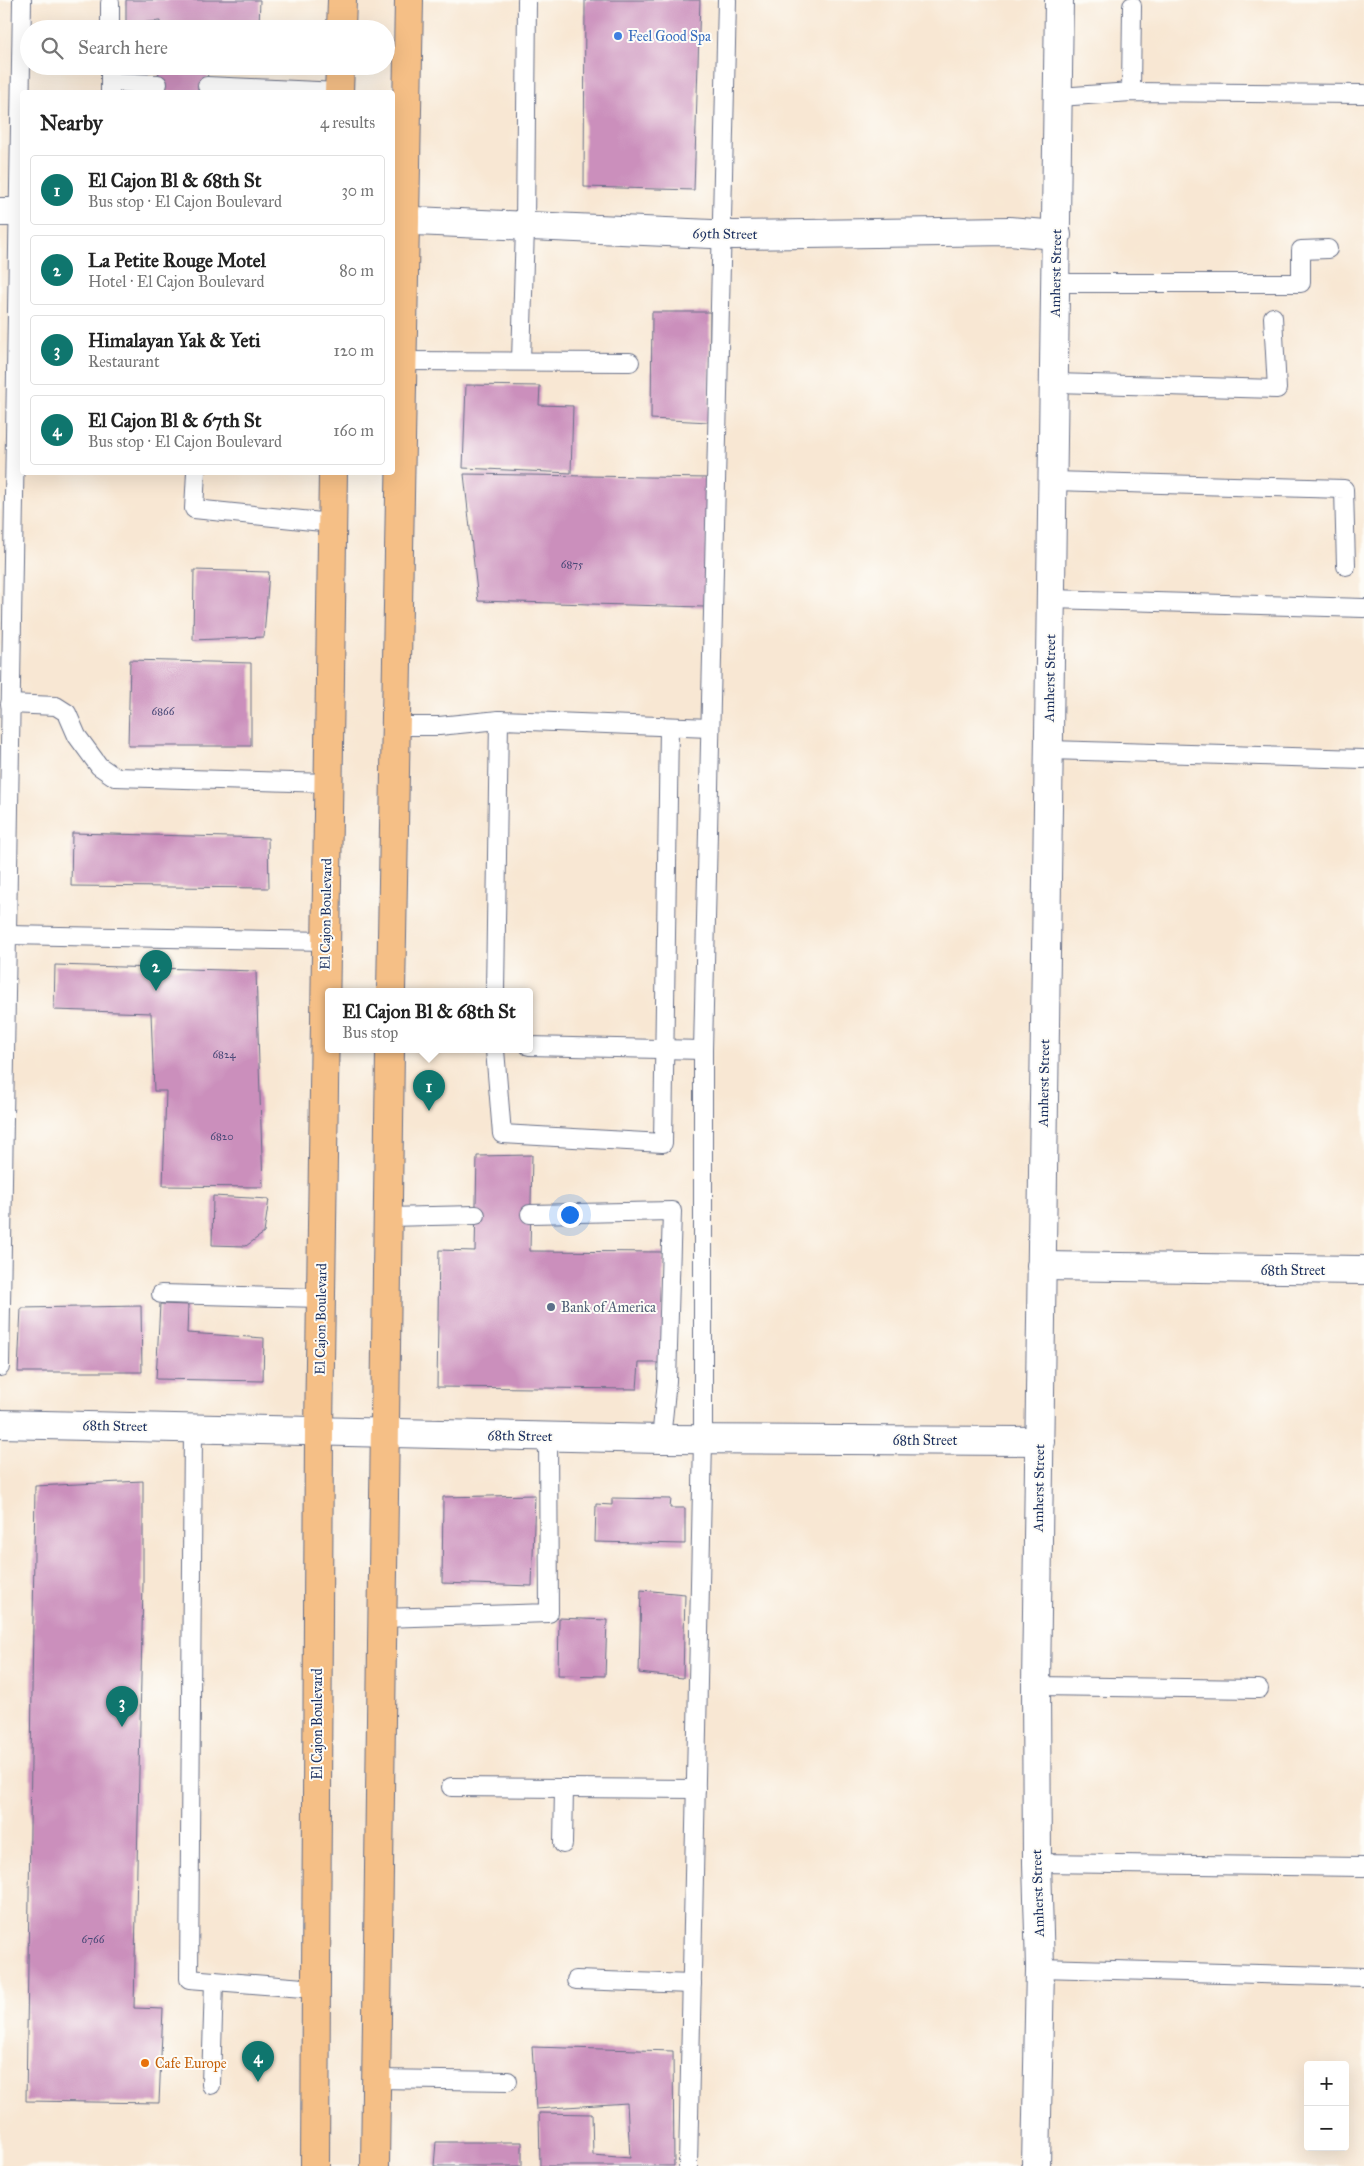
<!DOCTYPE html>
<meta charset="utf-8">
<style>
:root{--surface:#fff;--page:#f2f2f2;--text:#222;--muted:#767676;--line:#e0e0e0;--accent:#0f766e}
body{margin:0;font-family:"IM FELL Great Primer",serif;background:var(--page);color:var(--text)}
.controls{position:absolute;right:15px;bottom:15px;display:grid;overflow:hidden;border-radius:5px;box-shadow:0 5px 20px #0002}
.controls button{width:45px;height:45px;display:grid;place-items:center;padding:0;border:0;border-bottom:1px solid var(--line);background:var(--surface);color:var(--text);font:25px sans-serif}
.you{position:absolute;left:569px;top:1214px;width:18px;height:18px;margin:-12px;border:4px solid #fff;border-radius:50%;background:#1a73e8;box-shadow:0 0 0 8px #1a73e833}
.badge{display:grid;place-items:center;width:32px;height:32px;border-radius:50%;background:var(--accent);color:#fff;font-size:16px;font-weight:700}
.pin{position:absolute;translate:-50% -41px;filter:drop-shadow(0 1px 2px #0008)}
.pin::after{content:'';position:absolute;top:26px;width:18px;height:15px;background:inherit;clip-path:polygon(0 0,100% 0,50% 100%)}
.popup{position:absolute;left:325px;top:988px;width:208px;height:65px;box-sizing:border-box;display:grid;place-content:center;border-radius:5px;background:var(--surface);filter:drop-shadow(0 1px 4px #0005);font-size:16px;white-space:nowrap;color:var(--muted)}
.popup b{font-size:19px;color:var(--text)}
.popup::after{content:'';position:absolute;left:50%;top:100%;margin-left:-10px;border:10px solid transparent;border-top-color:var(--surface)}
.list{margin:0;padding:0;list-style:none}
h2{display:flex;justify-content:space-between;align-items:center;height:65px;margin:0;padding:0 20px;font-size:21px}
h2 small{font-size:16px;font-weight:400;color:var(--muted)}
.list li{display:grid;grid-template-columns:32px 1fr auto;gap:15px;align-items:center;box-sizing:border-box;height:70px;margin:0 10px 10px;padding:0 10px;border:1px solid var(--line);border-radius:5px}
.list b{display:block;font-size:19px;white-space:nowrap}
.list p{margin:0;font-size:16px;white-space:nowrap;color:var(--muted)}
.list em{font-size:16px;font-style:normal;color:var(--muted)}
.icon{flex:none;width:28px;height:28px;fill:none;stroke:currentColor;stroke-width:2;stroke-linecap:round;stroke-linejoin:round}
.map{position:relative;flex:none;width:1364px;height:2166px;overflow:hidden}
.search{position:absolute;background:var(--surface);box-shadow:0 5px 20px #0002;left:20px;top:20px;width:375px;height:55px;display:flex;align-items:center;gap:12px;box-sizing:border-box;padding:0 18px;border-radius:28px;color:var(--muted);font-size:19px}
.panel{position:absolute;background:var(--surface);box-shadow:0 5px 20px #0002;left:20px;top:90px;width:375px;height:385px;border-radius:5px}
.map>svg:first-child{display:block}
</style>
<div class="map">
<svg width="1364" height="2166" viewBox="0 0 1364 2166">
<rect width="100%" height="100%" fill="#fdfcf7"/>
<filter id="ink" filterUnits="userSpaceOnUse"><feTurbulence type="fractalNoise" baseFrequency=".02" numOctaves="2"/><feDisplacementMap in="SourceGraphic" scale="10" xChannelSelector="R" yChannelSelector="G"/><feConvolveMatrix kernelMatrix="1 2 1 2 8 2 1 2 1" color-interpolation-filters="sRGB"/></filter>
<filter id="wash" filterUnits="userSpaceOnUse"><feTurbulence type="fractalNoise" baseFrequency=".0096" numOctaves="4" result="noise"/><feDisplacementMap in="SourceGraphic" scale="20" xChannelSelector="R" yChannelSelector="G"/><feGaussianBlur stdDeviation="1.12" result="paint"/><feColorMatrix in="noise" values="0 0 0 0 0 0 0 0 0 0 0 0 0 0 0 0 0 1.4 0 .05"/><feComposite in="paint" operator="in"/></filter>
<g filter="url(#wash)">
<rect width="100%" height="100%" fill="#f8e7d3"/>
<g id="blocks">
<g fill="#cb8fbc">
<polygon points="126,0 260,0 259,24 209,26 209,29 160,29 160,21 126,24"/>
<polygon points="585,0 700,0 694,190 584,187"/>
<polygon points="159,66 208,66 207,92 158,92"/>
<polygon points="652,312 710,312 709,422 651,419"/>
<polygon points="466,385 540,386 539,405 573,406 571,473 463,468"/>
<polygon points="464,474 709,478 704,607 478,601"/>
<polygon points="194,570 269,572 264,637 193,640"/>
<polygon points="130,660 251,663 251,746 128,746"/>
<polygon points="72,833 268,838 269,888 71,886"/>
<polygon points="55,965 256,971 263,1187 163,1186 166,1091 154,1091 151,1013 54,1010"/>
<polygon points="532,1155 530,1251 663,1252 664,1363 639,1363 637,1389 437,1387 439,1250 475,1251 477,1156"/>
<polygon points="213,1196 269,1199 264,1233 246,1246 212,1245"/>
<polygon points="160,1304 188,1305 187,1333 264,1338 263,1381 156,1379"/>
<polygon points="141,1306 142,1372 18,1372 21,1308"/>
<polygon points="143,1481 143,1583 134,2008 163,2009 159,2103 26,2101 35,1486"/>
<polygon points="535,1495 532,1586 442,1583 443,1497"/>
<polygon points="612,1498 671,1499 670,1508 685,1508 685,1544 595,1542 596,1504 612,1505"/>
<polygon points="641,1590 685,1594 683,1678 639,1673"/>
<polygon points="559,1618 607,1620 605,1676 558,1675"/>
<polygon points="532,2047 673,2051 674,2166 540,2166 539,2113 592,2114 593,2155 630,2158 627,2103 536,2109"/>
<polygon points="436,2142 522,2142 522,2166 434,2166"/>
</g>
</g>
</g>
<g filter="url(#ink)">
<use href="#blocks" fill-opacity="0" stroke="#686f87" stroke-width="1"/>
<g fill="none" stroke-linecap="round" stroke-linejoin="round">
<g stroke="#686f87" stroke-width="20">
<g id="service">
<polyline points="110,3 110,29"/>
<polyline points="110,66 110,82"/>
<polyline points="207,86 339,92"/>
<polyline points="110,92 110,82 158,84"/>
<polyline points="1131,92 1132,6"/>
<polyline points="1059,97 1131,92 1364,94"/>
<polyline points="1056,283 1301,283 1301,250 1328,249"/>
<polyline points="401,361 630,362"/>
<polyline points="521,361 525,227 527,0"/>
<polyline points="1054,383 1277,389 1273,317"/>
<polyline points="196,472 194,509 332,523"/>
<polyline points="1053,481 1344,489 1346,566"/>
<polyline points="1051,599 1364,608"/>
<polyline points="10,704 56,706 67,713 77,736 99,766 115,777 329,783"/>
<polyline points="395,726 439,726 499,720"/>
<polyline points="1049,750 1364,759"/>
<polyline points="7,935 326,941"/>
<polyline points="495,992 499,720 710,728"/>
<polyline points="529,1046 703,1050"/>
<polyline points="495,1050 502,1134 663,1143 669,727"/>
<polyline points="530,1214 672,1211 667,1381 661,1439"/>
<polyline points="387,1217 476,1215"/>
<polyline points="161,1294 321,1298"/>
<polyline points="0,1367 22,0"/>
<polyline points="193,1428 189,1979 316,1989"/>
<polyline points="381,1618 549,1613 548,1436"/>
<polyline points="1036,1686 1259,1689"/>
<polyline points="451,1787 696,1789"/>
<polyline points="563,1844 564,1788"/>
<polyline points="1037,1863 1364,1867"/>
<polyline points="1040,1968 1364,1977"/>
<polyline points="576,1980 692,1984"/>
<polyline points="376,2079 508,2081"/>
<polyline points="211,2085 214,1981"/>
<polyline points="688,2166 703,1439 703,1050 727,0"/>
</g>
</g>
<g stroke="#686f87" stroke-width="30">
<g id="minor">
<polyline points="0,212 22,212"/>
<polyline points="392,220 734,235 1009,231 1057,235"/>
<polyline points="1041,1266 1364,1270"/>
<polyline points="0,1424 661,1439 1040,1441"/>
</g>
</g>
<g stroke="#686f87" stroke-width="30">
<polyline id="tertiary" points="1036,2166 1040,1968 1037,1863 1036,1686 1059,0"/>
</g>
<g stroke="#686f87" stroke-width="30">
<g id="primary">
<polyline points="341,29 342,0"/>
<polyline points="339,92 340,66"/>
<polyline points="391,992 409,0"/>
<polyline points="315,2166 319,1431 333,472"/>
<polyline points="375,2166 390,1050"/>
</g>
</g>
<use href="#service" stroke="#fff" stroke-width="18"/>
<use href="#minor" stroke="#fff" stroke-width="28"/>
<use href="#tertiary" stroke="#fff" stroke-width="28"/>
<use href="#primary" stroke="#f5bf86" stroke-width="28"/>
</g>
</g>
<circle fill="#3f7fe0" stroke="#fdfcf7" stroke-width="2" cx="618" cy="36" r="5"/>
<circle fill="#5c6f8a" stroke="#fdfcf7" stroke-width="2" cx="551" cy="1307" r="5"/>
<circle fill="#e8710a" stroke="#fdfcf7" stroke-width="2" cx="145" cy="2063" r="5"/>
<g text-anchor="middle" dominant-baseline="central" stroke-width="4" stroke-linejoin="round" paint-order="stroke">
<g font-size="11" fill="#474776">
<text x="572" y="564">6875</text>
<text x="163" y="711">6866</text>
<text x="224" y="1054">6824</text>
<text x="222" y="1136">6820</text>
<text x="93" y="1939">6766</text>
</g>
<g font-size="14" fill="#366cbe" stroke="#fdfcf7" text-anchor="start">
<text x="628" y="36">Feel Good Spa</text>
</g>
<g font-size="14" fill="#1b2f5e" stroke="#fdfcf7">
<text transform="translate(725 234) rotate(1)">69th Street</text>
<text transform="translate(1056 273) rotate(-89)">Amherst Street</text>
<text transform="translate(1050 678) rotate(-89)">Amherst Street</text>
<text transform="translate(326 914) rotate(-89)">El Cajon Boulevard</text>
<text transform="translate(1044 1083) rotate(-89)">Amherst Street</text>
<text x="1293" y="1270">68th Street</text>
<text transform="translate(321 1319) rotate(-89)">El Cajon Boulevard</text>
<text transform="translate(115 1426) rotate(1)">68th Street</text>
<text transform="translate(520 1436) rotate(1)">68th Street</text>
<text x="925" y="1440">68th Street</text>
<text transform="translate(1039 1488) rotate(-89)">Amherst Street</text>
<text transform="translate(317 1724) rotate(-90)">El Cajon Boulevard</text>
<text transform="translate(1038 1893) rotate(-92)">Amherst Street</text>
</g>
<g font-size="14" fill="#4e5e75" stroke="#fdfcf7" text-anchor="start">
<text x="561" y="1307">Bank of America</text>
</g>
<g font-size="14" fill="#c56008" stroke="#fdfcf7" text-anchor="start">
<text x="155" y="2063">Cafe Europe</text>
</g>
</g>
</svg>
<div class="controls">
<button>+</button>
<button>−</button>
</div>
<div class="you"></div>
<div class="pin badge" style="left:429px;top:1111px">1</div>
<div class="popup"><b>El Cajon Bl &amp; 68th St</b>Bus stop</div>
<div class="pin badge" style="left:156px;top:991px">2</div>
<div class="pin badge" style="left:122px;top:1727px">3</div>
<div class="pin badge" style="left:258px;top:2082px">4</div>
<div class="search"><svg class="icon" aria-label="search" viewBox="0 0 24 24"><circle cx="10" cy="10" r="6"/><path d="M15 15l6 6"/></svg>Search here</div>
<section class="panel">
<h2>Nearby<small>4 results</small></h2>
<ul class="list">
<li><span class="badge">1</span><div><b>El Cajon Bl &amp; 68th St</b><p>Bus stop · El Cajon Boulevard</p></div><em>30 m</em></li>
<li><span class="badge">2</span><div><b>La Petite Rouge Motel</b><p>Hotel · El Cajon Boulevard</p></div><em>80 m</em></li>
<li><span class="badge">3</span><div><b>Himalayan Yak &amp; Yeti</b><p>Restaurant</p></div><em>120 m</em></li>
<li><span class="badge">4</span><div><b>El Cajon Bl &amp; 67th St</b><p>Bus stop · El Cajon Boulevard</p></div><em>160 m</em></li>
</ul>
</section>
</div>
